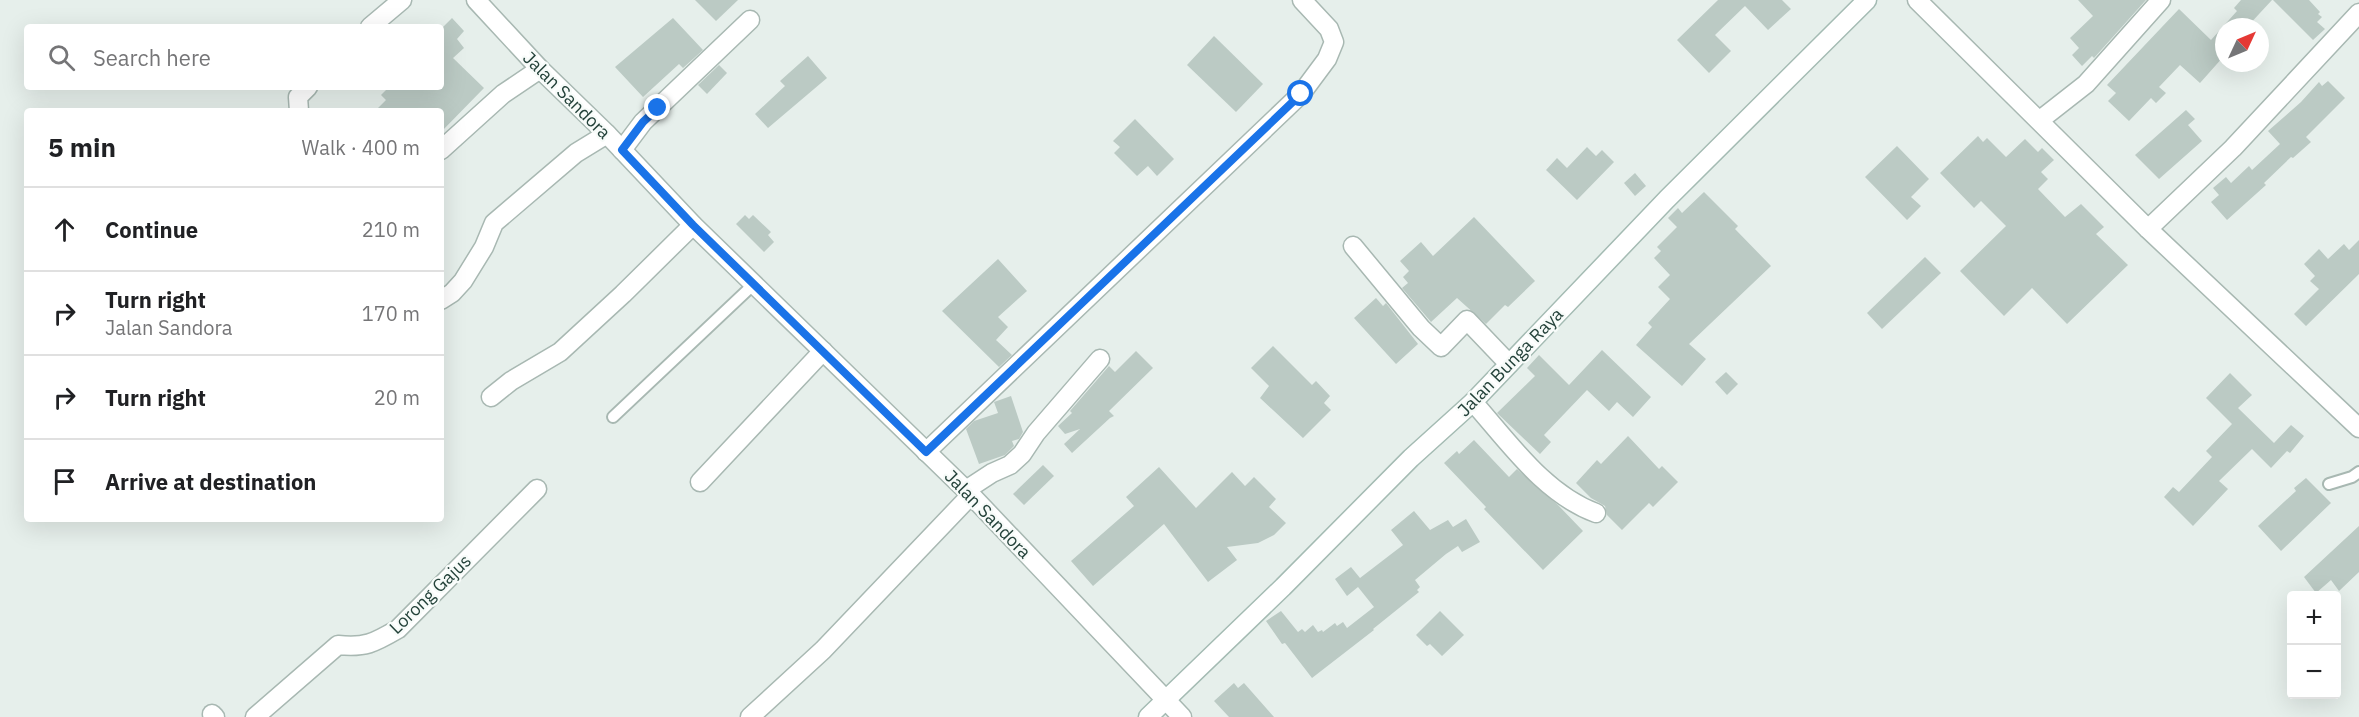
<!DOCTYPE html>
<meta charset="utf-8">
<style>
:root{--surface:#fff;--page:#f2f2f2;--text:#202124;--muted:#757577;--line:#e0e0e0}
body{margin:0;font-family:"IBM Plex Sans",sans-serif;background:var(--page);color:var(--text)}
.controls{position:absolute;right:18px;bottom:18px;display:grid;overflow:hidden;border-radius:6px;box-shadow:0 6px 24px #0002}
.controls button{width:54px;height:54px;display:grid;place-items:center;padding:0;border:0;border-bottom:2px solid var(--line);background:var(--surface);color:var(--text);font:30px sans-serif}
.compass{position:absolute;left:2215px;top:18px;width:54px;height:54px;border-radius:50%;background:var(--surface);box-shadow:0 6px 24px #0002;rotate:46deg}
.stop{position:absolute;width:18px;height:18px;margin:-14px;border:4px solid #1a73e8;border-radius:50%;background:#fff}
.stop.end{background:#1a73e8;border-color:#fff;box-shadow:0 2px 6px #0008}
.list{margin:0;padding:0;list-style:none}
h2{display:flex;justify-content:space-between;align-items:center;height:78px;margin:0;padding:0 24px;font-size:26px}
h2 small{font-size:20px;font-weight:400;color:var(--muted)}
.list li{display:grid;grid-template-columns:39px 1fr auto;gap:18px;align-items:center;box-sizing:border-box;height:84px;padding:0 24px;border-top:2px solid var(--line)}
.list b{display:block;font-size:22px;white-space:nowrap}
.list p{margin:0;font-size:20px;white-space:nowrap;color:var(--muted)}
.list em{font-size:20px;font-style:normal;color:var(--muted)}
.icon{flex:none;width:33px;height:33px;fill:none;stroke:currentColor;stroke-width:2;stroke-linecap:round;stroke-linejoin:round}
.map{position:relative;flex:none;width:2359px;height:717px;overflow:hidden}
.search{position:absolute;background:var(--surface);box-shadow:0 6px 24px #0002;left:24px;top:24px;width:420px;height:66px;display:flex;align-items:center;gap:15px;box-sizing:border-box;padding:0 21px;border-radius:6px;color:var(--muted);font-size:22px}
.panel{position:absolute;background:var(--surface);box-shadow:0 6px 24px #0002;left:24px;top:108px;width:420px;height:414px;border-radius:6px}
.map>svg:first-child{display:block}
</style>
<div class="map">
<svg width="2359" height="717" viewBox="0 0 2359 717">
<rect width="100%" height="100%" fill="#e6efeb"/>
<g fill="#bbcac4">
<polygon points="695,0 738,0 716,21"/>
<polygon points="1718,0 1782,0 1791,9 1768,30 1745,6 1715,35 1731,51 1709,73 1677,40"/>
<polygon points="2078,0 2146,0 2094,58 2092,56 2082,66 2072,55 2079,48 2070,38 2093,16"/>
<polygon points="2241,0 2272,0 2247,27 2224,27 2224,56 2200,83 2180,65 2159,87 2166,93 2156,103 2151,98 2129,121 2108,101 2116,93 2107,85 2179,9 2211,40 2237,11 2234,8"/>
<polygon points="2273,0 2309,0 2320,12 2318,14 2322,17 2317,22 2325,29 2313,40"/>
<polygon points="452,18 464,31 457,39 464,48 453,58 484,88 441,132 441,111 375,111 386,100 381,95 389,87 441,87 441,29"/>
<polygon points="673,18 703,50 683,68 679,64 643,97 615,67"/>
<polygon points="1214,36 1263,84 1236,112 1187,65"/>
<polygon points="808,56 827,78 768,128 755,114 785,86 780,81"/>
<polygon points="719,65 727,73 707,94 698,85"/>
<polygon points="2328,81 2345,98 2306,137 2311,142 2293,158 2291,157 2264,183 2266,185 2227,220 2211,202 2219,195 2213,188 2226,177 2231,183 2249,166 2252,170 2280,144 2268,131 2301,102 2319,82 2322,86"/>
<polygon points="2186,110 2195,119 2188,125 2202,141 2159,179 2135,155"/>
<polygon points="1135,119 1174,159 1157,176 1148,166 1137,176 1114,153 1120,147 1113,141"/>
<polygon points="1978,136 1983,142 1987,138 2006,157 2025,139 2038,152 2042,148 2054,160 2041,172 2048,179 2038,189 2065,217 2081,204 2104,227 2096,234 2128,265 2067,324 2032,288 2004,316 1960,271 2006,226 1981,201 1974,208 1940,173"/>
<polygon points="1897,146 1929,179 1911,197 1921,206 1907,220 1865,177"/>
<polygon points="1587,147 1596,156 1602,150 1614,162 1577,200 1546,170 1557,158 1567,168"/>
<polygon points="1635,173 1646,186 1635,196 1624,183"/>
<polygon points="1704,192 1738,226 1735,229 1771,266 1689,344 1706,359 1682,386 1636,345 1652,327 1648,323 1670,299 1658,287 1670,275 1654,258 1661,251 1657,247 1677,227 1668,218 1678,208 1682,213"/>
<polygon points="745,215 749,219 753,215 771,232 768,235 774,242 764,252 736,224"/>
<polygon points="1474,217 1535,281 1508,307 1505,305 1486,324 1457,298 1431,322 1402,288 1408,283 1403,277 1409,271 1400,261 1421,242 1433,256"/>
<polygon points="2359,240 2359,274 2306,326 2294,314 2319,289 2310,281 2315,276 2304,264 2319,249 2328,259 2344,244 2349,250"/>
<polygon points="1925,257 1941,273 1882,329 1867,313"/>
<polygon points="998,259 1027,291 998,317 1008,327 996,340 1012,355 999,367 942,311"/>
<polygon points="1376,298 1383,306 1386,303 1418,344 1396,364 1354,318"/>
<polygon points="1273,346 1312,385 1316,381 1330,396 1324,403 1331,410 1303,438 1260,398 1269,386 1251,368"/>
<polygon points="1602,350 1651,397 1633,417 1617,402 1609,411 1587,390 1544,435 1551,442 1540,454 1497,413 1535,376 1527,368 1539,355 1569,385"/>
<polygon points="1136,351 1153,368 1109,411 1114,416 1110,418 1072,453 1064,444 1080,429 1065,434 1058,426 1072,413 1070,411 1109,366 1115,372"/>
<polygon points="1726,372 1738,384 1727,395 1715,382"/>
<polygon points="2230,373 2252,395 2238,408 2274,443 2291,425 2304,436 2290,453 2287,451 2271,468 2252,449 2219,481 2228,489 2193,526 2164,497 2173,487 2179,492 2212,457 2206,451 2232,424 2206,398"/>
<polygon points="1011,396 1023,432 1019,439 1012,441 1014,446 1005,455 979,464 966,429 974,421 998,413 994,402"/>
<polygon points="1628,436 1659,469 1662,466 1678,482 1653,507 1649,503 1622,530 1607,515 1605,506 1591,498 1576,483 1597,460 1601,464"/>
<polygon points="1474,440 1509,477 1517,469 1558,505 1583,531 1543,570 1484,509 1486,507 1444,463 1457,451 1459,454"/>
<polygon points="1043,465 1054,476 1024,505 1013,494"/>
<polygon points="1159,467 1196,508 1232,472 1245,486 1254,477 1276,499 1269,507 1286,523 1274,535 1258,543 1227,547 1237,560 1208,582 1164,524 1093,586 1071,561 1134,506 1126,497"/>
<polygon points="2306,478 2331,503 2281,551 2258,526 2296,491 2294,488"/>
<polygon points="1414,511 1430,530 1448,520 1453,527 1466,519 1480,542 1462,552 1458,546 1446,554 1415,580 1420,587 1417,590 1419,592 1373,629 1374,630 1312,678 1285,643 1282,644 1266,621 1281,611 1298,632 1302,629 1305,632 1313,625 1318,632 1322,630 1323,632 1335,623 1337,626 1343,622 1347,628 1374,607 1358,587 1347,596 1335,579 1351,567 1360,578 1403,545 1391,530"/>
<polygon points="2359,526 2359,572 2339,591 2331,580 2316,593 2304,577"/>
<polygon points="1440,611 1464,635 1442,656 1430,644 1427,646 1416,635"/>
<polygon points="1234,683 1238,688 1244,683 1274,717 1229,717 1214,701"/>
</g>
<g fill="none" stroke-linecap="round" stroke-linejoin="round">
<g stroke="#a8b8b2" stroke-width="14">
<g id="lane">
<polyline points="613,417 754,284"/>
<polyline points="2329,484 2352,477 2359,472"/>
</g>
</g>
<g stroke="#a8b8b2" stroke-width="21">
<g id="street">
<polyline points="476,0 540,69 607,134 693,225 971,495 1182,717"/>
<polyline points="1917,0 2148,229 2359,428"/>
<polyline points="370,27 402,0"/>
<polyline points="299,111 298,97 308,87"/>
<polyline points="2040,120 2086,84 2161,0"/>
<polyline points="441,150 503,94 540,69"/>
<polyline points="622,150 643,122 750,20"/>
<polyline points="2148,229 2233,148 2359,13"/>
<polyline points="1353,246 1421,328 1441,347 1467,320 1509,364"/>
<polyline points="441,300 452,293 463,281 484,247 494,223 576,153 607,134"/>
<polyline points="491,397 511,381 560,352 623,294 693,225"/>
<path d="M1473 402C1508 441 1544 494 1596 513"/>
<polyline points="926,452 1301,94 1327,59 1334,42 1329,29 1302,0"/>
<polyline points="700,482 823,351"/>
<polyline points="966,490 992,473 1010,465 1022,454 1036,433 1100,359"/>
<polyline points="212,714 215,717"/>
<path d="M255 717 338 645C365 648 374 643 398 629L537 489"/>
<polyline points="750,717 823,650 971,495"/>
</g>
</g>
<g stroke="#a4bbb3" stroke-width="21">
<polyline id="secondary" points="1148,717 1283,587 1411,458 1473,402 1667,199 1867,0"/>
</g>
<use href="#lane" stroke="#fff" stroke-width="10"/>
<use href="#street" stroke="#fff" stroke-width="18"/>
<use href="#secondary" stroke="#fff" stroke-width="18"/>
</g>
<g fill="none" stroke-linecap="round" stroke-linejoin="round">
<polyline stroke="#1a73e8" stroke-width="8" points="658,108 643,122 622,150 693,225 926,452 1301,94"/>
</g>
<g text-anchor="middle" dominant-baseline="central" stroke-width="4.5" stroke-linejoin="round" paint-order="stroke">
<g font-size="18" fill="#24423a" stroke="#f7fbf9">
<text transform="translate(567 95) rotate(45)">Jalan Sandora</text>
<text transform="translate(1510 362) rotate(-46)">Jalan Bunga Raya</text>
<text transform="translate(988 514) rotate(46)">Jalan Sandora</text>
<text transform="translate(430 594) rotate(-44)">Lorong Gajus</text>
</g>
</g>
</svg>
<div class="controls">
<button>+</button>
<button>−</button>
</div>
<svg class="compass" viewBox="-18 -18 36 36"><path d="M0-13l5 13h-10z" fill="#e53935"/><path d="M0 13l5-13h-10z" fill="#757577"/></svg>
<div class="stop" style="left:1301px;top:94px"></div>
<div class="stop end" style="left:658px;top:108px"></div>
<div class="search"><svg class="icon" aria-label="search" viewBox="0 0 24 24"><circle cx="10" cy="10" r="6"/><path d="M15 15l6 6"/></svg>Search here</div>
<section class="panel">
<h2>5 min<small>Walk · 400 m</small></h2>
<ul class="list">
<li><svg class="icon" aria-label="ahead" viewBox="0 0 24 24"><path d="M12 20V5M6 11l6-6 6 6"/></svg><div><b>Continue</b></div><em>210 m</em></li>
<li><svg class="icon" aria-label="right" viewBox="0 0 24 24"><path d="M7 20v-9h11M14 6l5 5-5 5"/></svg><div><b>Turn right</b><p>Jalan Sandora</p></div><em>170 m</em></li>
<li><svg class="icon" aria-label="right" viewBox="0 0 24 24"><path d="M7 20v-9h11M14 6l5 5-5 5"/></svg><div><b>Turn right</b></div><em>20 m</em></li>
<li><svg class="icon" aria-label="arrive" viewBox="0 0 24 24"><path d="M6 21V4h12l-3 4 3 4H6"/></svg><div><b>Arrive at destination</b></div></li>
</ul>
</section>
</div>
